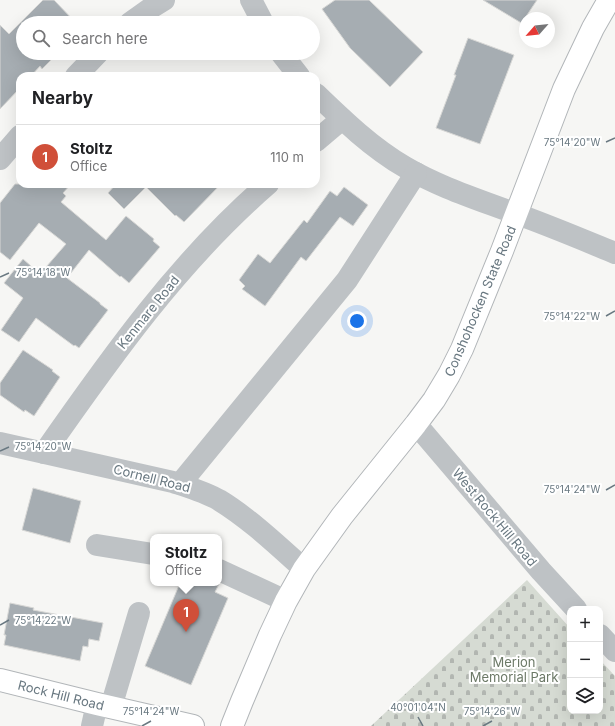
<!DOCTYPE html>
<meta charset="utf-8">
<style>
:root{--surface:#fff;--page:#f2f2f2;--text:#202124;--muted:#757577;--line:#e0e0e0;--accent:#d04f39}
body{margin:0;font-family:Inter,sans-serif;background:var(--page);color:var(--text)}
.controls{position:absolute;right:12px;bottom:12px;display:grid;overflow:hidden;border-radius:8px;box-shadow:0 4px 16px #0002}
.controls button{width:36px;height:36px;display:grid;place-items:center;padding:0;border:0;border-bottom:1px solid var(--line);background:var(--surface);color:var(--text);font:20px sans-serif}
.compass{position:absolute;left:519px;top:12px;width:36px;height:36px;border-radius:50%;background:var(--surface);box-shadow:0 4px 16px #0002;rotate:243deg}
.you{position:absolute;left:357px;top:321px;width:14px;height:14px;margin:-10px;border:3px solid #fff;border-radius:50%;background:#1a73e8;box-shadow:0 0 0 6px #1a73e833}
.badge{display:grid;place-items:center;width:26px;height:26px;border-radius:50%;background:var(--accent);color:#fff;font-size:13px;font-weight:700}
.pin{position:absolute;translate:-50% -33px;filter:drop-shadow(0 1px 2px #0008)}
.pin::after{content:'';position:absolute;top:21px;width:14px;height:12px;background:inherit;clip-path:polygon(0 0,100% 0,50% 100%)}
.popup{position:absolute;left:150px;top:534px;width:72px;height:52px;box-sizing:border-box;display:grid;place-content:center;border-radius:8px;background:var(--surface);filter:drop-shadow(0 1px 3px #0005);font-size:13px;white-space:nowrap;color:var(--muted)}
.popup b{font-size:15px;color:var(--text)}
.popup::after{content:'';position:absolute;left:50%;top:100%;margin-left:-8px;border:8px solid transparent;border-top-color:var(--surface)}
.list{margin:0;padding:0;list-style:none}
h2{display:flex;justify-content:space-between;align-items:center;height:52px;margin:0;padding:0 16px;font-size:17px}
h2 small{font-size:13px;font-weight:400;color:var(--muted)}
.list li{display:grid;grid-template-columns:26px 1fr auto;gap:12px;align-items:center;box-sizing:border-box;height:64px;padding:0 16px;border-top:1px solid var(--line)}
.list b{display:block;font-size:15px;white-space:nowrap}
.list p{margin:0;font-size:13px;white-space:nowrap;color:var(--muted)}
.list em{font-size:13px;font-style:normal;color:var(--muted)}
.icon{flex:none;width:22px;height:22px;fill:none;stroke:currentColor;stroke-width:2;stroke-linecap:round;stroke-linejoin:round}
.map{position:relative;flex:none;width:615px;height:726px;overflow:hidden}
.search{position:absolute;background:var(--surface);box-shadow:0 4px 16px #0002;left:16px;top:16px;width:304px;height:44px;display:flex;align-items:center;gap:10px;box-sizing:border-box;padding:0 14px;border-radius:22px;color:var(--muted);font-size:15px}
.panel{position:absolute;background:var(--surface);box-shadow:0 4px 16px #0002;left:16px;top:72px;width:304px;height:116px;border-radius:12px}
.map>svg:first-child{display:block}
</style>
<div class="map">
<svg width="615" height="726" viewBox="0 0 615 726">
<defs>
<pattern id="cemetery-stones" width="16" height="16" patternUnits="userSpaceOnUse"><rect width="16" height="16" fill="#d6dbd3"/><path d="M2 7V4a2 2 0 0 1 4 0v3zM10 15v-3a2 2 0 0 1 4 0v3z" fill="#b2b6b1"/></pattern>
</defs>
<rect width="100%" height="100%" fill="#f6f6f4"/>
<polygon fill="url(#cemetery-stones)" points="527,580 570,628 570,711 600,711 600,660 615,676 615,726 371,726"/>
<g fill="#a6adb2" stroke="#d8d8d6">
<polygon points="43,0 54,0 76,23 21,23 23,25 23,53 52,53 55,56 42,69 40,66 31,76 20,76 20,88 0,109 0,25 9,34"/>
<polygon points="335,0 369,0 423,52 390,87 350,48 322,9"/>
<polygon points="483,0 537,0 525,18 523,24"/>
<polygon points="468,38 514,55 480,144 436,128 456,75 454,75"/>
<polygon points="15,184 71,184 63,193 66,196 61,202 106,240 126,216 154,239 153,241 160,247 129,283 121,276 120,277 89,250 67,278 100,303 100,304 108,310 79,348 75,345 74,346 36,318 19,342 1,330 23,298 4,283 23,259 40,274 66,244 39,223 10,260 0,252 0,203"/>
<polygon points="116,184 221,184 184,222 176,215 175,216 146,187 124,209 108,193"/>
<polygon points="344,187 368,205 353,226 340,217 306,261 301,257 265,306 242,289 245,286 239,280 258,254 270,263 304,220 307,223 330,191 337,196"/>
<polygon points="23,350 53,370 52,371 60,377 34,416 25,410 24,412 0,395 0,383"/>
<polygon points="33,488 81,501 70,543 22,530"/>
<polygon points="180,583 217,583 219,584 215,592 228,598 191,685 145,666"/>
<polygon points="10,603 34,608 33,610 103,623 99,641 89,639 88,647 83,646 80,661 4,645 6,635 4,635"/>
</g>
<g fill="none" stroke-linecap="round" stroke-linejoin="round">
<g stroke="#b2b6b9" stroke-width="24">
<g id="major">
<polyline points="0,680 97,704 193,726"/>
<polyline points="232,726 242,701 270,635 286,601 304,569 342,516 416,424 434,400 449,375 462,349 502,251 564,89 593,28 609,0"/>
</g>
</g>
<g stroke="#bec2c5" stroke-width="22">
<polyline points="251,0 263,23"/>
<polyline points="130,23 151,8 164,0"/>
<polyline points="281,53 299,76"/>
<polyline points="76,76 98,53"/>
<path d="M316 94C343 120 372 148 405 167 439 187 477 199 514 213 548 225 581 239 615 253"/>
<polyline points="316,141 342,119"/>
<polyline points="0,159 20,136"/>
<polyline points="416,424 541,571 576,609"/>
<path d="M0 443 173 482C188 487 205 492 219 500 250 519 277 545 304 569"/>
<path d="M44 453C111 357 179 261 268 184"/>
<polyline points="180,484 347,280 416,173"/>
<polyline points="97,545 153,554"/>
<polyline points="219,570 286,601"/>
<polyline points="600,635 615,651"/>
<polyline points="111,707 139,613"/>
<polyline points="92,726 97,704"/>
</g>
<use href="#major" stroke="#fff" stroke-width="22"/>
</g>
<path fill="none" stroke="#697881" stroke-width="1.5" d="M606 142 615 138M0 277 9 273M606 316 615 311M0 451 9 447M606 490 615 485M0 625 9 620M418 717 423 726M142 726 151 721M483 726 492 721"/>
<g text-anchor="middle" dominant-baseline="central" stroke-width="4" stroke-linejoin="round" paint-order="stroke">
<g font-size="13" fill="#697881" stroke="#fff">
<text transform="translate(480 301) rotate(-67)">Conshohocken State Road</text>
<text transform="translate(148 312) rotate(-51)">Kenmare Road</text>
<text transform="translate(152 478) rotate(14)">Cornell Road</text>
<text transform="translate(495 517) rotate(50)">West Rock Hill Road</text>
<text transform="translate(61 695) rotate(14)">Rock Hill Road</text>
</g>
<g font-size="13" fill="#6c7967" stroke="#fff">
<text x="514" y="662">Merion<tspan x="514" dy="15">Memorial Park</tspan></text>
</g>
</g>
<g font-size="10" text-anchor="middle" fill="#697881" stroke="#fff" stroke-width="4" stroke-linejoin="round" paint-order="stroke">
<text x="572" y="146">75°14'20"W</text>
<text x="43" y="276">75°14'18"W</text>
<text x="572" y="320">75°14'22"W</text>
<text x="43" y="450">75°14'20"W</text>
<text x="572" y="493">75°14'24"W</text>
<text x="43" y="624">75°14'22"W</text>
<text x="418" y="711">40°01'04"N</text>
<text x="151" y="715">75°14'24"W</text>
<text x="492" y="715">75°14'26"W</text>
</g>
</svg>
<div class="controls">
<button>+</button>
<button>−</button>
<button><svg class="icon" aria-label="layers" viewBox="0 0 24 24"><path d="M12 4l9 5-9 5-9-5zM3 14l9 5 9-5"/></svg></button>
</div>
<svg class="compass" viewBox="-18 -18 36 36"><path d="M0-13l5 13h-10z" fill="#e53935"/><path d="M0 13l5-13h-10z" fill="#757577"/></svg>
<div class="you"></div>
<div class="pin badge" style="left:186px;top:632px">1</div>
<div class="popup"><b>Stoltz</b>Office</div>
<div class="search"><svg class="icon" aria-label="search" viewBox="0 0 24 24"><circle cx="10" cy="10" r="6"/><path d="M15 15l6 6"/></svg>Search here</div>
<section class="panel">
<h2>Nearby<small></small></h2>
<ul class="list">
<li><span class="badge">1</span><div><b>Stoltz</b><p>Office</p></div><em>110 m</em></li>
</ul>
</section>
</div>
